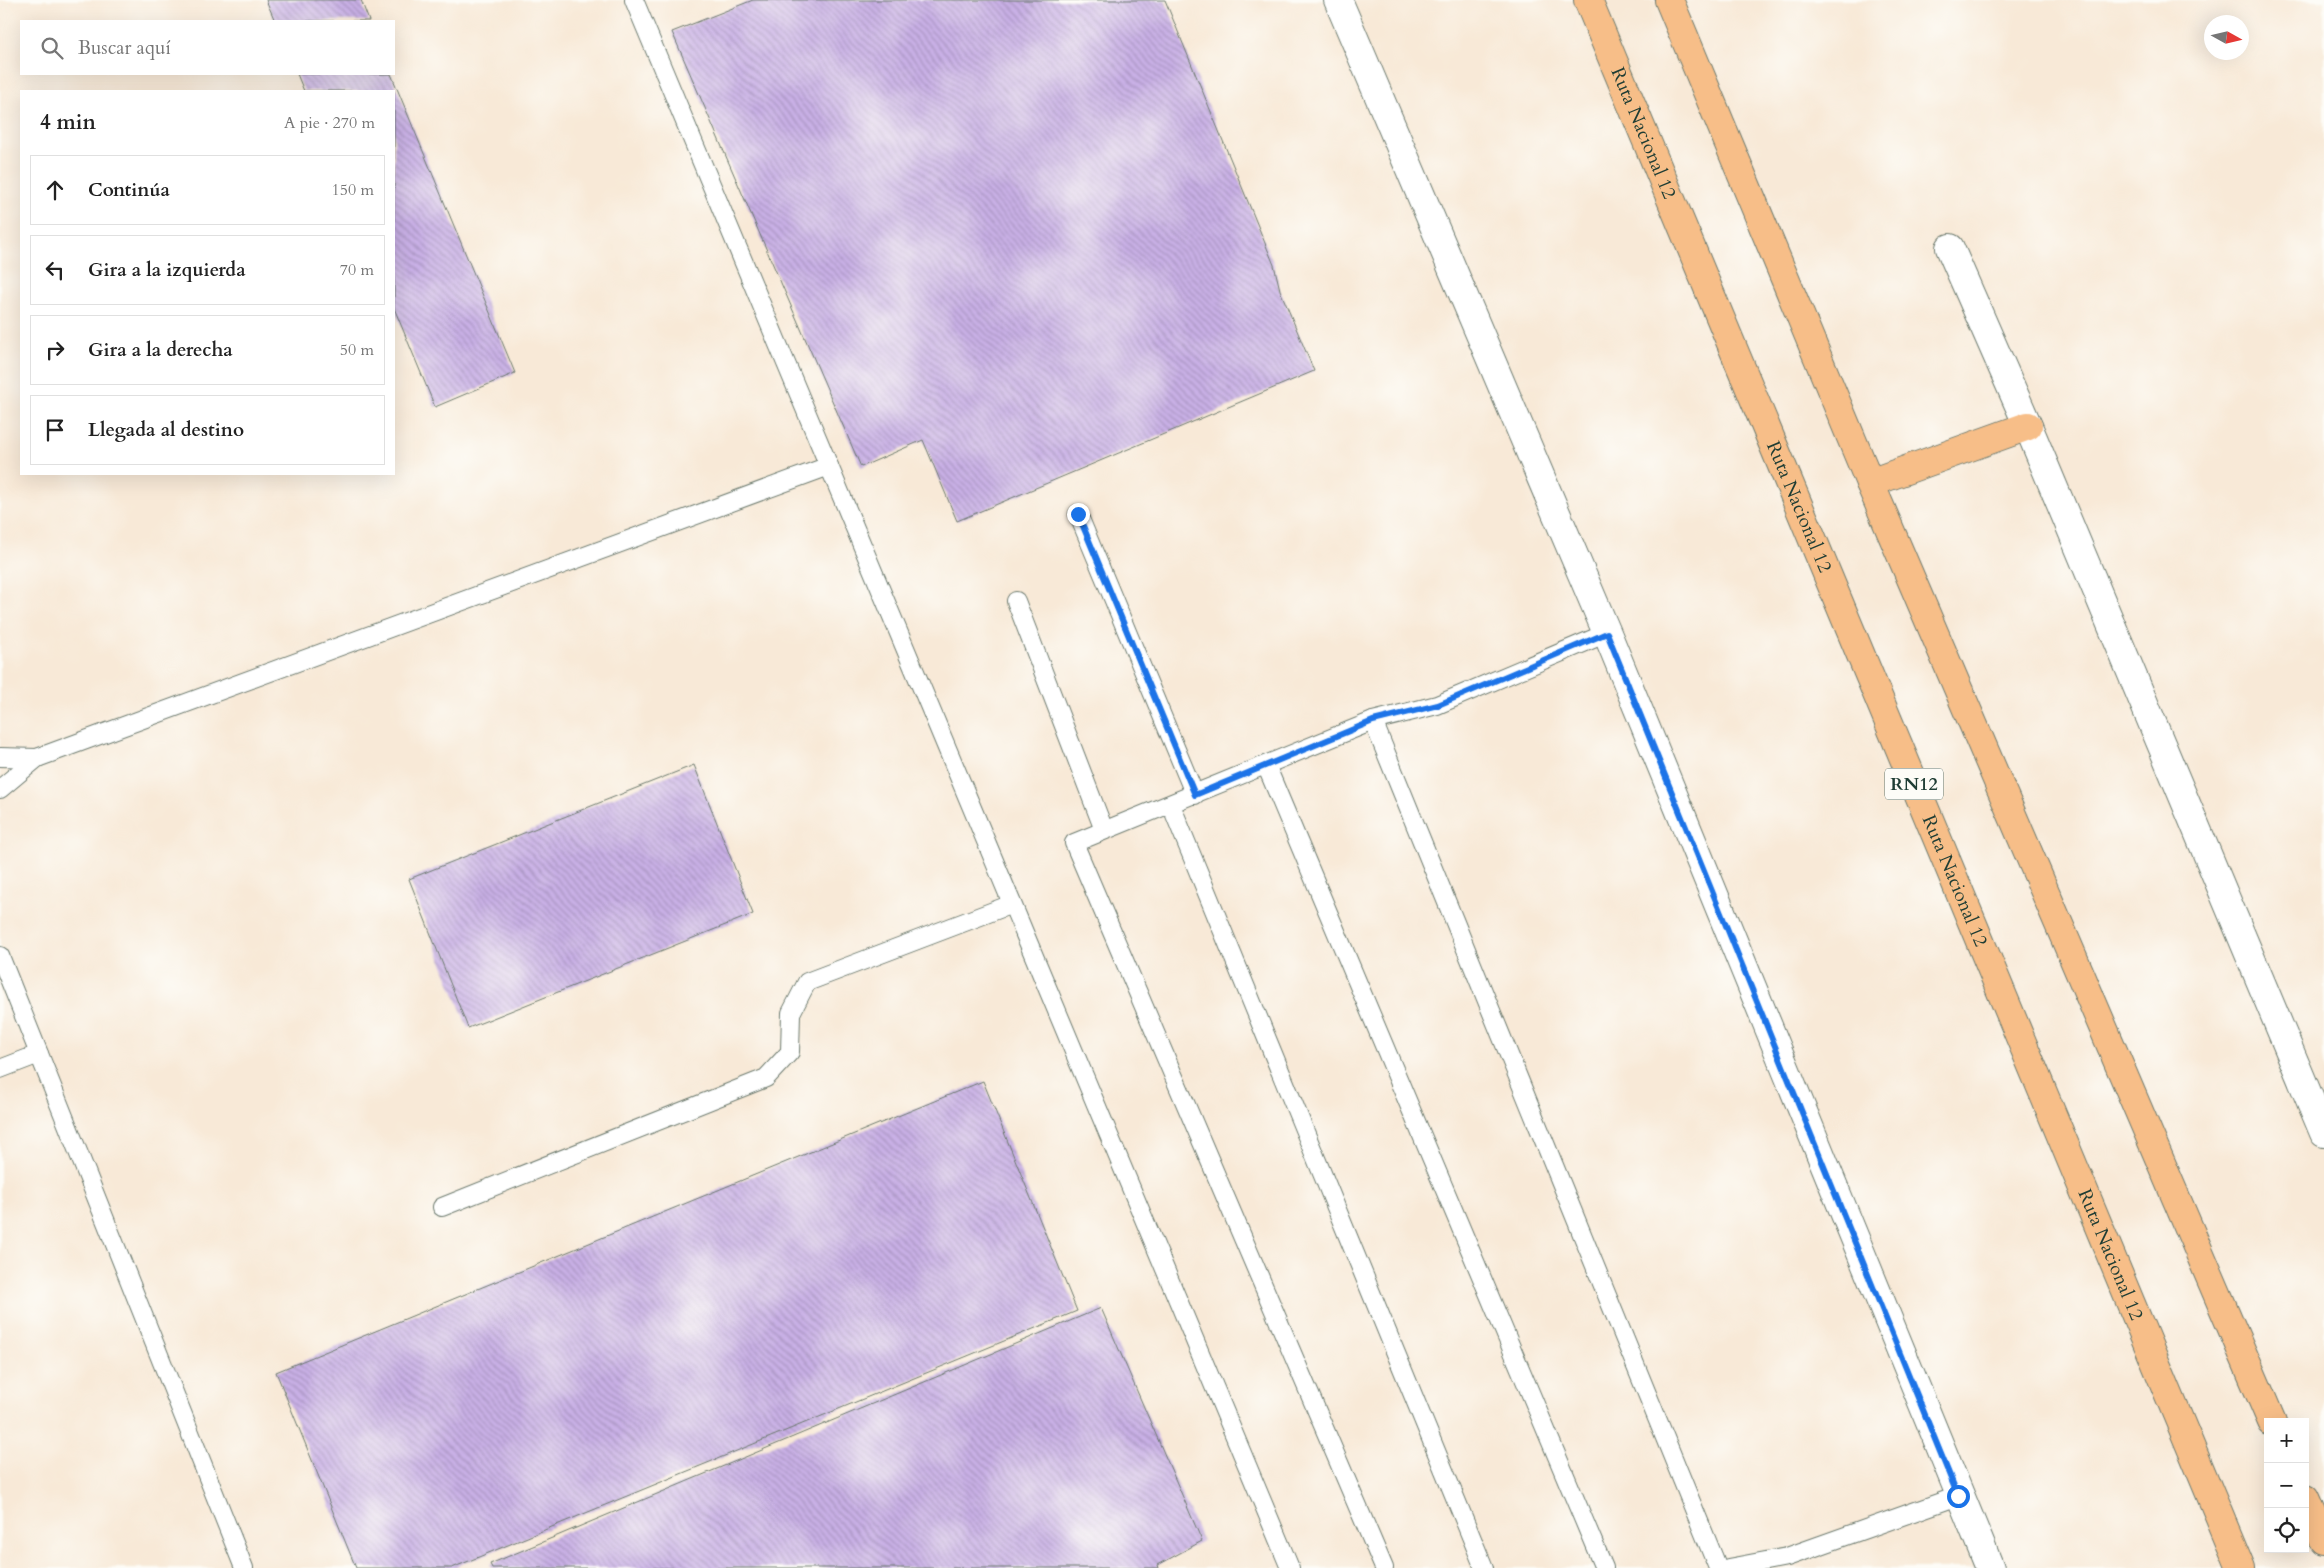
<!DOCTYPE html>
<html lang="es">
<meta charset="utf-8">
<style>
:root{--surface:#fff;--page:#f6f6f6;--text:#222;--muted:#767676;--line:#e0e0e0}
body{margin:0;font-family:Cardo,serif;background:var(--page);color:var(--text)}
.controls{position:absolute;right:15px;bottom:15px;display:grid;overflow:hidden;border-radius:0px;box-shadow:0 5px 20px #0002}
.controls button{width:45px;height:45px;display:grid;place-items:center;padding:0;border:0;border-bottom:1px solid var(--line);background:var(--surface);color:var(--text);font:25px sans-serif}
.compass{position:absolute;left:2204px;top:15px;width:45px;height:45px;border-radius:50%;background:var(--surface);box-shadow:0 5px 20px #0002;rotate:98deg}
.stop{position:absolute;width:15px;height:15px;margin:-11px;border:4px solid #1a73e8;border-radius:50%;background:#fff}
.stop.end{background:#1a73e8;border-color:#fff;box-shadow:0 1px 5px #0008}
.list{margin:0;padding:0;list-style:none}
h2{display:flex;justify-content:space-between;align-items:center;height:65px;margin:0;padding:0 20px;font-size:21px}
h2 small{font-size:16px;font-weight:400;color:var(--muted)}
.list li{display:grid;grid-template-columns:32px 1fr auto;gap:15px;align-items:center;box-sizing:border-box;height:70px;margin:0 10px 10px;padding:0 10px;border:1px solid var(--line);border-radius:0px}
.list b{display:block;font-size:19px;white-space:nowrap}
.list em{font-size:16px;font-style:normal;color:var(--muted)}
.icon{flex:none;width:28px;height:28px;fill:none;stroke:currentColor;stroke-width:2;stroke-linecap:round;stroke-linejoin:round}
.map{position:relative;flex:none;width:2324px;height:1568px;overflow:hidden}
.search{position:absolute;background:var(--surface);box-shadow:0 5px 20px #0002;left:20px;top:20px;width:375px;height:55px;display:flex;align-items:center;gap:12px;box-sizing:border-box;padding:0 18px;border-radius:0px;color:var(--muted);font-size:19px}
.panel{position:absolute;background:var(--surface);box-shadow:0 5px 20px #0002;left:20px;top:90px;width:375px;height:385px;border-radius:0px}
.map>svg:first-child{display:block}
</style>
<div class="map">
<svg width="2324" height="1568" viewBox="0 0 2324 1568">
<defs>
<pattern id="building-back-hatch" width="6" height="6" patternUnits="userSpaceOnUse" patternTransform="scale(1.25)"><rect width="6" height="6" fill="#c9b0e6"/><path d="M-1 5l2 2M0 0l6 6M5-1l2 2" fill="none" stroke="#a390bb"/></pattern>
</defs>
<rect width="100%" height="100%" fill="#fdfcf7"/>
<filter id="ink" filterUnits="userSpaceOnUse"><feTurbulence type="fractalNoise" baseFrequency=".02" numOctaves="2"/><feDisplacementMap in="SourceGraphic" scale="10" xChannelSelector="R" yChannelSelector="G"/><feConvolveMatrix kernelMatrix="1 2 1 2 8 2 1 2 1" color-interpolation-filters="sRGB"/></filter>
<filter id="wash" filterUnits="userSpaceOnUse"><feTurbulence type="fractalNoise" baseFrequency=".0096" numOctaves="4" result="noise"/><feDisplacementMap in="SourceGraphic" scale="20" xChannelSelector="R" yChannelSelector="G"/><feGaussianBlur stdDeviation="1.12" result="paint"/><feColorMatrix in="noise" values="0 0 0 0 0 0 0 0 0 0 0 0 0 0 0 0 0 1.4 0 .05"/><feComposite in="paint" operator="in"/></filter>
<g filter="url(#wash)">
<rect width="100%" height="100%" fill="#f8e9d7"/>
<g id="blocks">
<g fill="url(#building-back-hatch)">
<polygon points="266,0 361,0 369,21 275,21"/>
<polygon points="753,0 1165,0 1274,265 1280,290 1314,371 957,521 923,440 861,467 672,32"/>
<polygon points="297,74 391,74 515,373 435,407 394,308 394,91 304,91"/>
<polygon points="694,765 753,914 468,1028 409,879"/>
<polygon points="983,1081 1077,1311 452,1568 356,1568 276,1372"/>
<polygon points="1101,1308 1202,1541 1158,1565 1159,1568 492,1568 490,1564"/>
</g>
</g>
</g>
<g filter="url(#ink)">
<use href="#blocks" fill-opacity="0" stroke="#6b796d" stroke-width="1"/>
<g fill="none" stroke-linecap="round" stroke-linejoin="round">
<g stroke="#6b796d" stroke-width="20">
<g id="service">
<polyline points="634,0 1290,1568"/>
<polyline points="1078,514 1195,795"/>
<polyline points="1016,601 1104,830"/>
<polyline points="1373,721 1718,1568"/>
<polyline points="0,757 37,758 829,466"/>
<polyline points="1266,765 1604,1568"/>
<polyline points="0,789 37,758"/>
<polyline points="1171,805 1484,1568"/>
<polyline points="0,956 244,1568"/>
<polyline points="0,1069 39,1054"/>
<polyline points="442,1207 766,1078 790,1052 791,1013 807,982 1012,904"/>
<polyline points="1384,1568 1074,843 1373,721 1437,705 1607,633"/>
<polyline points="1728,1568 1787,1557 1958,1496"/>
</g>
</g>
<g stroke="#6b796d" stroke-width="30">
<g id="minor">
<polyline points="1338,0 1607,633 1990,1568"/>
<polyline points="1950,248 2028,426 2324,1133"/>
</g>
</g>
<g stroke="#6b796d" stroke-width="30">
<g id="trunk">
<path id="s1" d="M1588 0 2241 1568"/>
<polyline points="1669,0 1870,483 2272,1422"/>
<polyline points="1870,483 2028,426"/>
<polyline points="2305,1498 2324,1542"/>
</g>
</g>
<use href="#service" stroke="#fff" stroke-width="18"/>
<use href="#minor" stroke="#fff" stroke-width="28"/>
<use href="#trunk" stroke="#f7be88" stroke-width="28"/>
</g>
</g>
<g fill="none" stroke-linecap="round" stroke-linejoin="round" filter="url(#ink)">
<polyline stroke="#1a73e8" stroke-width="6" points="1078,514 1195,795 1373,721 1438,705 1607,633 1958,1496"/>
</g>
<g text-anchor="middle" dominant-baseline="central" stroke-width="4" stroke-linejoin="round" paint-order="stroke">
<rect fill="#fdfcf7" stroke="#62766e" stroke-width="1" x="1885" y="768.5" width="58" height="31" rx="4"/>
<g font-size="18" font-weight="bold" fill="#1f3d34">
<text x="1914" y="784">RN12</text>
</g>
<g font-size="19" fill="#1f3d34" stroke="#fdfcf7">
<text stroke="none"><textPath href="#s1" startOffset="144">Ruta Nacional 12</textPath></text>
<text stroke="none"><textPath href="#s1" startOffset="549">Ruta Nacional 12</textPath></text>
<text stroke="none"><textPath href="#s1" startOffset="954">Ruta Nacional 12</textPath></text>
<text stroke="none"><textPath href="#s1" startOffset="1359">Ruta Nacional 12</textPath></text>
</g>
</g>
</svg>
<div class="controls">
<button>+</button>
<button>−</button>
<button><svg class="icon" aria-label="locate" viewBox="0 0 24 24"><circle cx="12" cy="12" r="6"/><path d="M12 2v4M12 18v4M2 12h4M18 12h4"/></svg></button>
</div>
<svg class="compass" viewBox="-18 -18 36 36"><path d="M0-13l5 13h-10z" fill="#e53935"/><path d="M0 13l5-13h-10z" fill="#767676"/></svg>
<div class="stop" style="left:1958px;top:1496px"></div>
<div class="stop end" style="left:1078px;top:514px"></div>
<div class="search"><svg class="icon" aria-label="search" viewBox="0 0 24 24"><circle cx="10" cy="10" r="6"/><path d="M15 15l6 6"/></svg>Buscar aquí</div>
<section class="panel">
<h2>4 min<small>A pie · 270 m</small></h2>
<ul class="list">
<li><svg class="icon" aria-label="ahead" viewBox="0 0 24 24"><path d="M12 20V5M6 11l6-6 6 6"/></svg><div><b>Continúa</b></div><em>150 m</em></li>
<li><svg class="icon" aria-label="left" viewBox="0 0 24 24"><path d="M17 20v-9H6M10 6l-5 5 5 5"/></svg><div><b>Gira a la izquierda</b></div><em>70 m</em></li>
<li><svg class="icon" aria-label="right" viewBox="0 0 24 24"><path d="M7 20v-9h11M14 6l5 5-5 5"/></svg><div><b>Gira a la derecha</b></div><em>50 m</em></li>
<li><svg class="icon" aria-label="arrive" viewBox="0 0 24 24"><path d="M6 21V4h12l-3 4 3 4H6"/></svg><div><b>Llegada al destino</b></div></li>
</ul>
</section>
</div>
